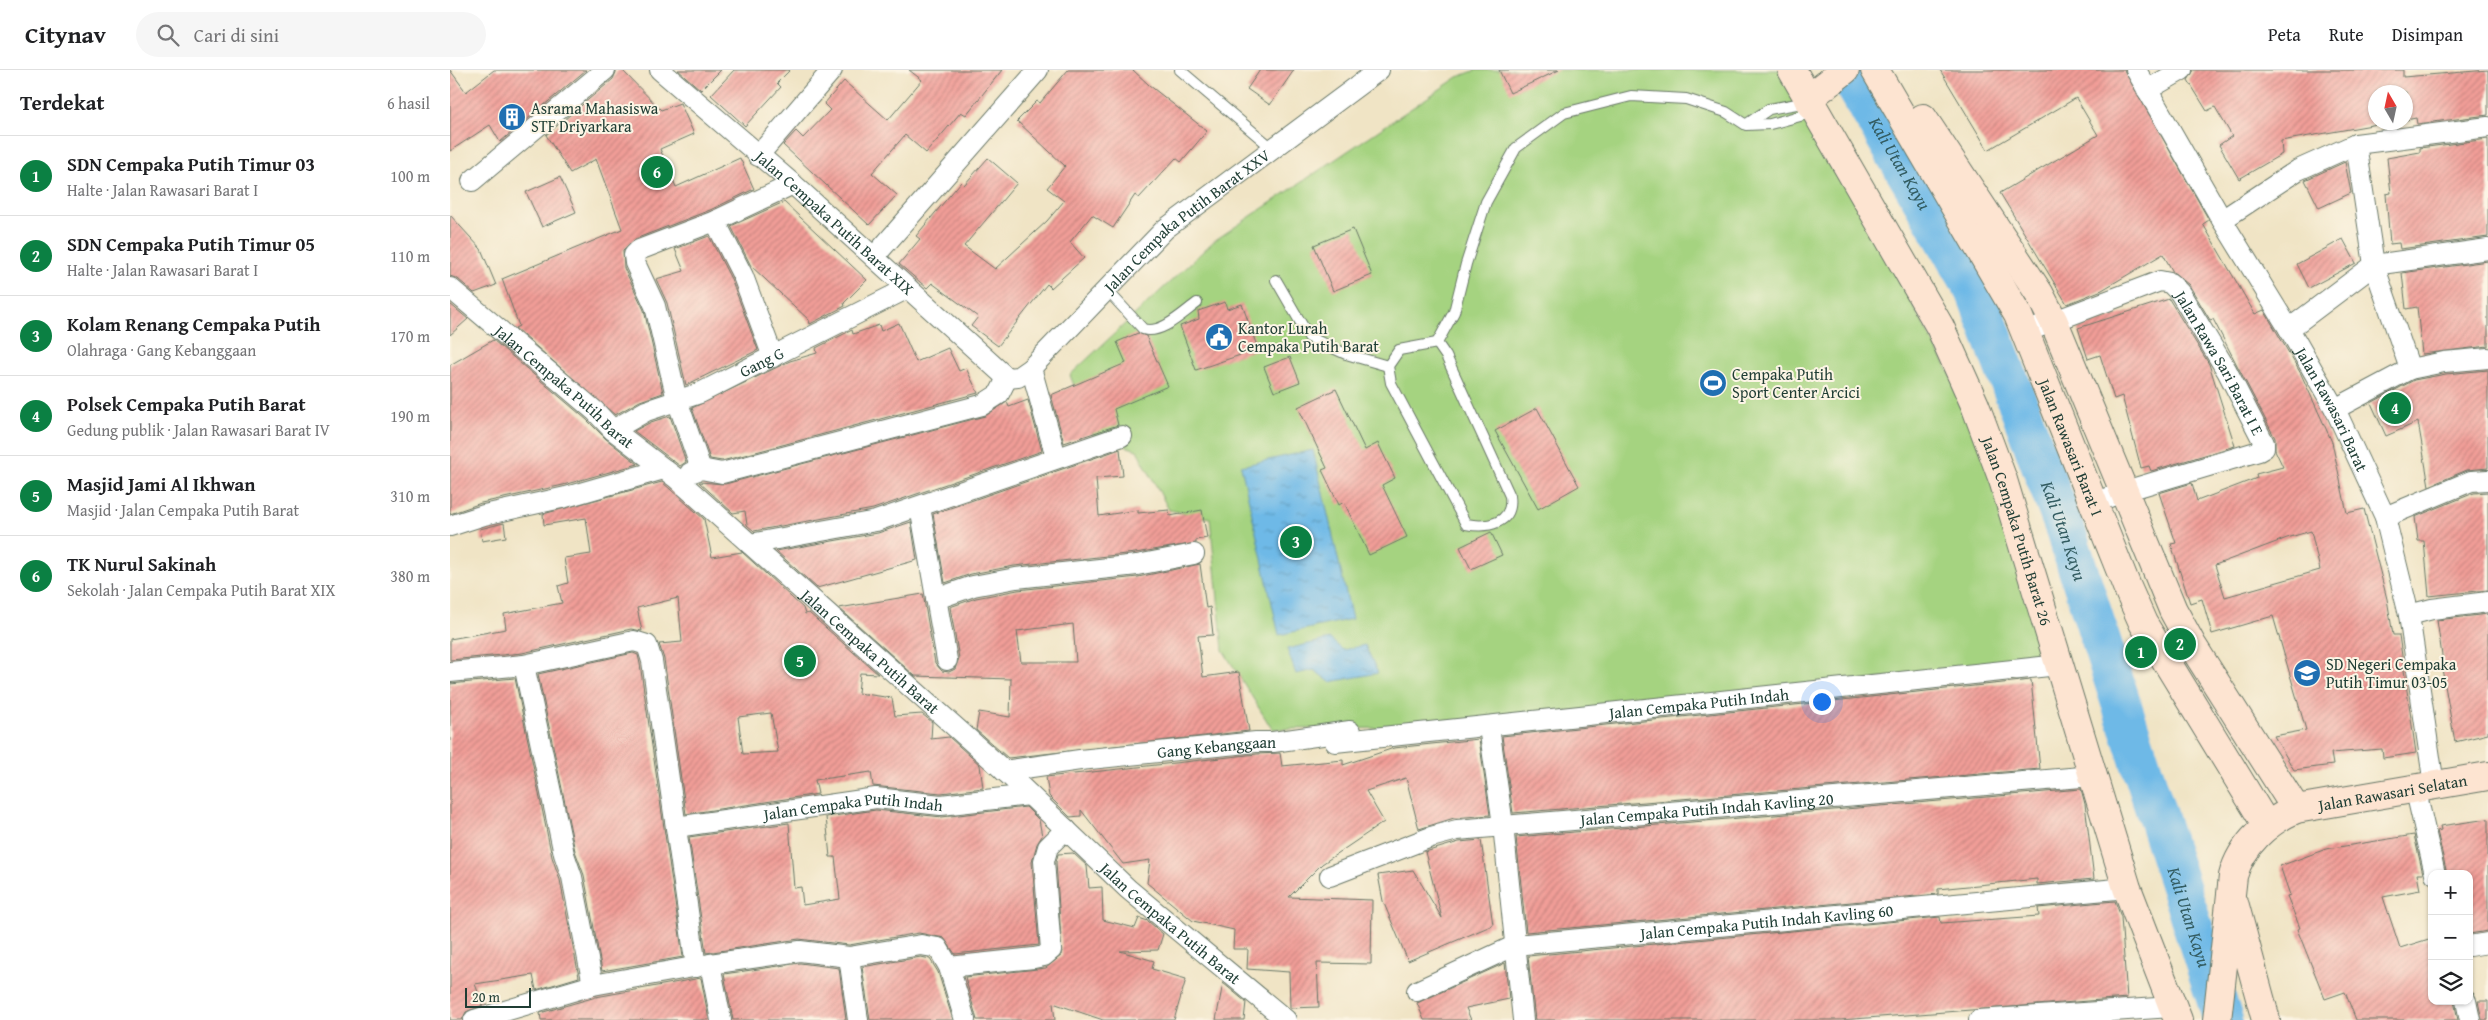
<!DOCTYPE html>
<html lang="id">
<meta charset="utf-8">
<style>
:root{--surface:#fff;--page:#f6f6f6;--text:#202124;--muted:#757577;--line:#e0e0e0;--accent:#0b8043}
body{margin:0;font-family:"Gentium Book Plus",serif;background:var(--page);color:var(--text)}
.controls{position:absolute;right:15px;bottom:15px;display:grid;overflow:hidden;border-radius:10px;box-shadow:0 1px 4px #0004}
.controls button{width:45px;height:45px;display:grid;place-items:center;padding:0;border:0;border-bottom:1px solid var(--line);background:var(--surface);color:var(--text);font:25px sans-serif}
.compass{position:absolute;left:1918px;top:15px;width:45px;height:45px;border-radius:50%;background:var(--surface);box-shadow:0 1px 4px #0004;rotate:351deg}
.scale{position:absolute;left:15px;bottom:12px;width:66px;box-sizing:border-box;padding-left:5px;border:2px solid #1f3d34;border-top:0;font-size:14px;line-height:18px;white-space:nowrap;color:#1f3d34;-webkit-text-stroke:4px #fcf5e5;paint-order:stroke}
.you{position:absolute;left:1371px;top:631px;width:18px;height:18px;margin:-12px;border:4px solid #fff;border-radius:50%;background:#1a73e8;box-shadow:0 0 0 8px #1a73e833}
.badge{display:grid;place-items:center;width:32px;height:32px;border-radius:50%;background:var(--accent);color:#fff;font-size:16px;font-weight:700}
.pin{position:absolute;translate:-50% -50%;border:2px solid #fff;box-shadow:0 1px 5px #0006}
.list{margin:0;padding:0;list-style:none}
h2{display:flex;justify-content:space-between;align-items:center;height:65px;margin:0;padding:0 20px;font-size:21px}
h2 small{font-size:16px;font-weight:400;color:var(--muted)}
.list li{display:grid;grid-template-columns:32px 1fr auto;gap:15px;align-items:center;box-sizing:border-box;height:80px;padding:0 20px;border-top:1px solid var(--line)}
.list b{display:block;font-size:19px;white-space:nowrap}
.list p{margin:0;font-size:16px;white-space:nowrap;color:var(--muted)}
.list em{font-size:16px;font-style:normal;color:var(--muted)}
.icon{flex:none;width:28px;height:28px;fill:none;stroke:currentColor;stroke-width:2;stroke-linecap:round;stroke-linejoin:round}
.map{position:relative;flex:none;width:2038px;height:950px;overflow:hidden}
header{display:flex;align-items:center;gap:30px;box-sizing:border-box;height:70px;padding:0 25px;background:var(--surface);border-bottom:1px solid var(--line)}
header strong{font-size:24px}
nav{display:flex;gap:28px;margin-inline-start:auto;font-size:18px}
.search{width:350px;height:45px;background:var(--page);display:flex;align-items:center;gap:12px;box-sizing:border-box;padding:0 18px;border-radius:28px;color:var(--muted);font-size:19px}
main{display:flex}
aside{flex:1;background:var(--surface)}
.map>svg:first-child{display:block}
</style>
<header>
<strong>Citynav</strong>
<div class="search"><svg class="icon" aria-label="search" viewBox="0 0 24 24"><circle cx="10" cy="10" r="6"/><path d="M15 15l6 6"/></svg>Cari di sini</div>
<nav><a>Peta</a><a>Rute</a><a>Disimpan</a></nav>
</header>
<main>
<aside>
<h2>Terdekat<small>6 hasil</small></h2>
<ul class="list">
<li><span class="badge">1</span><div><b>SDN Cempaka Putih Timur 03</b><p>Halte · Jalan Rawasari Barat I</p></div><em>100 m</em></li>
<li><span class="badge">2</span><div><b>SDN Cempaka Putih Timur 05</b><p>Halte · Jalan Rawasari Barat I</p></div><em>110 m</em></li>
<li><span class="badge">3</span><div><b>Kolam Renang Cempaka Putih</b><p>Olahraga · Gang Kebanggaan</p></div><em>170 m</em></li>
<li><span class="badge">4</span><div><b>Polsek Cempaka Putih Barat</b><p>Gedung publik · Jalan Rawasari Barat IV</p></div><em>190 m</em></li>
<li><span class="badge">5</span><div><b>Masjid Jami Al Ikhwan</b><p>Masjid · Jalan Cempaka Putih Barat</p></div><em>310 m</em></li>
<li><span class="badge">6</span><div><b>TK Nurul Sakinah</b><p>Sekolah · Jalan Cempaka Putih Barat XIX</p></div><em>380 m</em></li>
</ul>
</aside>
<div class="map">
<svg width="2038" height="950" viewBox="0 0 2038 950">
<defs>
<pattern id="water-ripples" width="26" height="14" patternUnits="userSpaceOnUse" patternTransform="scale(1.25)"><rect width="26" height="14" fill="#6eb9e7"/><path d="M2 4q2-2 4 0t4 0M15 11q2-2 4 0t4 0" fill="none" stroke="#5a98bc"/></pattern>
<pattern id="building-hatch" width="6" height="6" patternUnits="userSpaceOnUse" patternTransform="scale(1.25)"><rect width="6" height="6" fill="#f29e98"/><path d="M-1 1l2-2M0 6l6-6M5 7l2-2" fill="none" stroke="#c3827d"/></pattern>
</defs>
<rect width="100%" height="100%" fill="#fcf5e5"/>
<filter id="ink" filterUnits="userSpaceOnUse"><feTurbulence type="fractalNoise" baseFrequency=".02" numOctaves="2"/><feDisplacementMap in="SourceGraphic" scale="10" xChannelSelector="R" yChannelSelector="G"/><feConvolveMatrix kernelMatrix="1 2 1 2 8 2 1 2 1" color-interpolation-filters="sRGB"/></filter>
<filter id="wash" filterUnits="userSpaceOnUse"><feTurbulence type="fractalNoise" baseFrequency=".0096" numOctaves="4" result="noise"/><feDisplacementMap in="SourceGraphic" scale="20" xChannelSelector="R" yChannelSelector="G"/><feGaussianBlur stdDeviation="1.12" result="paint"/><feColorMatrix in="noise" values="0 0 0 0 0 0 0 0 0 0 0 0 0 0 0 0 0 1.4 0 .05"/><feComposite in="paint" operator="in"/></filter>
<g filter="url(#wash)">
<rect width="100%" height="100%" fill="#f0e4c5"/>
<polygon fill="#a5d380" stroke="#62885a" points="1026,0 1334,0 1519,338 1597,591 970,658 822,659 773,580 760,448 719,440 687,380 643,365 620,305 764,171 1008,7"/>
<g fill="url(#water-ripples)" stroke="#467b8e">
<polygon points="863,380 902,549 829,565 791,396"/>
<polygon points="880,569 893,580 915,575 928,603 880,612 864,600 846,604 837,579"/>
</g>
<g fill="none" stroke-linecap="round" stroke-linejoin="round">
<path stroke="#6eb9e7" stroke-width="40" id="s1" d="M1396 0 1525 220 1615 459 1773 950"/>
</g>
<g id="blocks">
<g fill="url(#building-hatch)" fill-rule="evenodd">
<polygon points="0,0 16,22 44,0 136,0 50,72 40,55 0,81"/>
<polygon points="167,0 172,0 211,40 230,33 244,64 210,79 226,117 290,88 304,119 260,140 185,169 173,181 174,198 194,240 213,323 190,331 165,345 65,258 69,256 52,209 172,159 146,89 120,103 96,65 163,9"/>
<polygon points="228,0 271,0 251,20"/>
<polygon points="284,0 340,0 327,13 331,17 295,56 261,25"/>
<polygon points="459,0 552,0 516,45 511,42 476,83 455,65 422,103 447,125 419,155 333,75 346,61 353,68 380,40 374,34 394,11 438,50 472,10"/>
<polygon points="618,0 683,0 699,15 757,61 731,92 726,88 689,128 685,125 663,158 642,145 620,172 634,188 601,218 597,214 548,276 521,256 528,247 482,213 477,218 449,194 470,169 466,166 490,137 511,112 514,115 538,88 567,113 514,176 545,199 597,151 614,131 597,118 615,96 567,51 587,31 590,33"/>
<polygon points="810,0 844,0 820,35 797,19"/>
<polygon points="1049,0 1109,0 1060,23"/>
<path d="M1490 0H1674L1759 150 1753 154 1805 244 1814 240 1851 304 1882 372 1897 443 1914 439 1937 529 1943 565H1949L1966 683 1933 688 1932 679 1881 683 1883 695 1844 700 1824 666 1856 660 1823 546 1762 564 1752 529 1740 533 1721 474 1726 473 1709 423 1742 413 1747 431 1807 408 1806 404 1833 397 1825 380V368L1763 249 1760 250 1739 215 1723 202 1713 184 1652 220 1617 234 1550 123 1648 65 1626 28 1538 80ZM1861 461 1870 500 1775 527 1765 495 1837 468Z"/>
<polygon points="1744,0 1953,0 1953,7 2038,0 2038,45 1967,54 1966,48 1956,50 1956,22 1926,22 1926,52 1939,52 1831,71 1832,84 1789,109 1769,75 1782,66 1765,37 1757,41 1738,10"/>
<polygon points="2038,69 2038,167 1950,179 1949,173 1940,174 1936,124 1941,123 1937,88 1970,82 1970,78"/>
<polygon points="1895,92 1901,123 1869,138 1855,110"/>
<polygon points="110,107 126,142 92,157 76,122"/>
<polygon points="334,132 417,210 394,233 395,236 360,254 359,250 301,196 281,156"/>
<polygon points="0,145 31,179 46,215 24,223 8,209 0,206"/>
<polygon points="903,159 922,205 883,221 864,175"/>
<polygon points="259,166 282,211 308,280 236,315 217,233 206,209 234,201 225,179"/>
<polygon points="1893,169 1906,193 1859,218 1847,194"/>
<polygon points="2038,191 2038,276 1972,284 1967,237 1956,239 1952,203"/>
<polygon points="1719,229 1759,294 1785,376 1701,401 1699,396 1691,398 1672,326 1664,329 1650,285 1638,289 1628,258"/>
<polygon points="775,232 777,239 792,234 808,279 746,300 730,256 749,249 748,241"/>
<polygon points="0,234 18,249 0,265"/>
<polygon points="449,253 466,292 498,278 509,301 516,298 528,323 272,391 260,389 242,338 340,291 367,283 366,278 402,260 403,264 429,255 431,261"/>
<polygon points="688,263 696,266 718,316 664,339 668,355 614,373 601,325 676,293 667,272"/>
<polygon points="43,270 137,350 156,369 188,394 113,415 31,433 0,444 0,295"/>
<polygon points="840,287 850,312 824,322 814,297"/>
<polygon points="2038,300 2038,398 2017,400 1979,416 1968,352 1936,366 1921,333 1964,310 1996,304"/>
<polygon points="886,319 915,380 928,373 945,408 932,415 957,467 919,485 894,432 889,435 872,400 877,398 848,337"/>
<polygon points="578,330 592,381 423,439 304,461 297,455 295,441 283,443 249,412 275,414 535,346 557,332 559,337"/>
<polygon points="1087,338 1129,416 1088,439 1045,361"/>
<polygon points="220,346 236,392 230,396 184,361 201,352"/>
<polygon points="670,379 673,406 646,408 649,446 688,440 688,443 719,440 720,446 752,440 757,468 746,470 746,473 685,483 564,496 521,504 495,513 483,444"/>
<path d="M212 412 254 449 262 487 292 482 353 538 355 544 359 543 428 604 410 603 408 623 442 628 445 646 472 644 482 652 481 669 499 667 530 695 533 718 491 723 423 716 421 702 365 710 368 724 236 744 214 589 209 574 232 572 228 528 187 538 192 561 181 559 72 583 0 590V569L56 559 54 544 112 533 108 516 118 513 114 488 141 484 136 448 94 455 93 444ZM321 643 328 682 293 684 288 647Z"/>
<polygon points="2038,422 2038,520 1979,526 1974,471 1968,471 1965,447 2024,423"/>
<polygon points="461,452 467,490 367,518 326,481 428,463"/>
<polygon points="54,453 56,467 32,471 30,459"/>
<polygon points="1041,462 1052,485 1021,499 1010,477"/>
<path d="M750 494 756 538 760 537 763 565 748 566 753 607 789 602 799 661 558 688 526 660 529 642 560 647 561 609 465 606 389 538 473 524 485 593 492 601 499 602 505 599 509 588 500 537 526 528 568 520 688 507ZM623 554 626 592H571L567 561Z"/>
<polygon points="2038,544 2038,664 2005,672 1991,593 1993,593 1987,550"/>
<polygon points="183,583 188,585 190,594 233,887 152,901 134,805 125,781 88,604"/>
<polygon points="65,608 102,787 110,810 129,907 86,920 83,905 25,914 33,935 16,942 12,950 0,950 0,614"/>
<polygon points="1581,610 1590,699 1063,743 1052,666"/>
<polygon points="1029,669 1040,745 1004,748 969,759 956,708 916,721 934,752 872,794 839,827 922,830 921,894 867,893 869,937 840,938 839,902 797,899 798,879 783,879 784,860 743,851 697,813 700,790 673,794 631,740 631,746 620,747 599,726 596,707 807,684 830,683 832,696 893,690 893,695 944,678"/>
<polygon points="1631,719 1635,734 1644,809 1587,814 1587,809 1488,819 1488,824 1076,862 1066,767"/>
<polygon points="576,737 589,750 592,766 587,774 582,792 589,875 505,884 494,868 469,863 399,875 349,869 256,883 239,767 339,753 344,818 351,817 353,835 390,829 385,787 380,787 376,747 426,740 492,747"/>
<polygon points="2038,749 2038,861 2019,864 2019,804 1997,804 1987,761 1991,760 1990,756"/>
<polygon points="1964,765 1973,804 1967,804 1970,820 1933,827 1950,878 1982,868 1982,931 2004,931 2008,950 1906,950 1895,922 1875,929 1847,859 1850,858 1837,826 1840,825 1830,796 1876,779"/>
<polygon points="1031,770 1043,855 958,891 933,831 928,805 963,800 992,848 975,782 1009,772"/>
<polygon points="623,783 637,796 639,818 652,817 653,850 685,858 689,848 698,851 713,864 708,880 670,881 704,891 702,899 736,909 724,950 653,950 603,933 605,950 527,950 515,907 596,898 612,885 606,792 608,784"/>
<polygon points="1665,831 1671,847 1677,928 1391,950 1085,950 1078,886 1490,847 1491,853 1589,846 1588,838"/>
<polygon points="471,887 480,889 488,902 503,950 420,950 412,897"/>
<polygon points="350,893 389,898 396,950 283,950 274,904"/>
<polygon points="1055,893 1059,929 1016,938 1021,950 974,950 967,933"/>
<polygon points="251,908 259,950 91,950 90,943 146,927"/>
<polygon points="773,913 796,932 794,950 766,950"/>
<polygon points="2028,931 2038,931 2038,950 2032,950"/>
</g>
</g>
</g>
<g filter="url(#ink)">
<use href="#blocks" fill-opacity="0" stroke="#687767" stroke-width="1"/>
<g fill="none" stroke-linecap="round" stroke-linejoin="round">
<g stroke="#687767" stroke-width="12">
<g id="lane">
<polyline points="730,0 822,78"/>
<polyline points="1297,54 1319,39 1358,32"/>
<polyline points="826,210 859,267 896,284 938,296"/>
<path d="M656 219 693 259C711 265 733 243 747 233"/>
<polyline points="987,273 1004,242 1016,194 1036,132 1066,78 1114,43 1181,26 1236,29 1276,42 1296,55 1320,54 1365,42"/>
<path d="M987 273 996 286 1060 426C1064 454 1037 458 1016 454L941 313 938 296 949 280Z"/>
</g>
</g>
<g stroke="#687767" stroke-width="22">
<g id="street">
<path id="s2" d="M210 0 343 114 557 308"/>
<path id="s3" d="M1686 0 1772 150 1839 259 1885 339 1935 447 1959 545 1984 715"/>
<polyline points="1697,20 1732,0"/>
<polyline points="1906,74 1924,195 1960,299"/>
<polyline points="308,86 382,0"/>
<polyline points="22,111 155,0"/>
<polyline points="1772,150 1848,100 1906,74 2038,57"/>
<polyline points="265,151 293,206 323,287"/>
<polyline points="424,187 588,0"/>
<path id="s4" d="M0 218 145 341 163 360 226 408 559 705 678 819 836 950"/>
<polyline points="1839,259 1924,195 2038,179"/>
<path id="s5" d="M1576 262 1710 211 1720 213 1730 223 1777 301 1814 373V378L1809 381 1675 421 1644 433"/>
<polyline points="581,298 606,387"/>
<path id="s6" d="M557 308 568 307 581 298 715 159 929 0"/>
<polyline points="1885,339 1960,299 1994,292 2038,288"/>
<path id="s7" d="M163 360 196 341 250 323 458 218"/>
<polyline points="251,399 227,330 205,236 185,193 184,185 189,180 265,151 343,114"/>
<polyline points="240,403 251,399 272,403 532,335 549,324 557,308"/>
<polyline points="470,437 497,590"/>
<polyline points="1935,447 2021,411 2038,410"/>
<polyline points="0,456 34,445 116,427 214,399"/>
<polyline points="300,474 426,451 672,366"/>
<polyline points="486,529 523,516 566,508 687,495 744,484"/>
<polyline points="1959,545 1982,539 2038,532"/>
<polyline points="74,595 114,784 122,807 143,915"/>
<polyline points="0,602 74,595 184,571 197,575 202,591 246,897"/>
<polyline points="1039,657 1053,755 1073,950"/>
<path id="s8" d="M885 672 1609 595"/>
<path id="s9" d="M554 701 630 690 806 672H823L900 661"/>
<polyline points="1965,717 1985,804"/>
<path id="s10" d="M226 757 426 728 491 735 580 725"/>
<path id="s11" d="M880 806 981 767 1007 760 1643 706"/>
<polyline points="2019,876 2038,873"/>
<polyline points="399,887 408,950"/>
<polyline points="260,894 271,950"/>
<polyline points="499,897 584,888 594,886 601,880 594,791 598,777 616,759"/>
<path id="s12" d="M967 921 1066 875 1677 818"/>
<polyline points="2016,931 2020,950"/>
<polyline points="24,950 143,915 260,894 350,881 399,887 471,875 488,878 499,897 515,950"/>
<polyline points="1529,950 1722,937"/>
</g>
</g>
<g stroke="#687767" stroke-width="30">
<g id="secondary">
<path id="s13" d="M1342 0 1490 257 1525 335 1553 410 1677 818 1728 950"/>
<path id="s14" d="M1425 0 1568 245 1677 517 1693 553 1817 756"/>
<polyline points="1358,29 1395,0"/>
<polyline points="1473,48 1589,223 1604,252 1723,540 1742,575 1846,739"/>
<polyline points="1785,836 1816,950"/>
<path id="s15" d="M1767 950 1783 806C1791 775 1818 751 1846 739L2038 706"/>
</g>
</g>
<use href="#lane" stroke="#fff" stroke-width="10"/>
<use href="#street" stroke="#fff" stroke-width="20"/>
<use href="#secondary" stroke="#fde4d1" stroke-width="28"/>
</g>
</g>
<defs>
<g id="building-disc" transform="scale(1.4375)"><circle r="9.5" fill="#1f6fb2" stroke="#fcf5e5"/><path d="M-4-6H4V6H1V3H-1V6H-4ZM-2.5-4.3h1.7v1.8h-1.7ZM.8-4.3h1.7v1.8H.8ZM-2.5-1h1.7V.8h-1.7ZM.8-1h1.7V.8H.8Z" fill="#fff"/></g>
<g id="civic-disc" transform="scale(1.4375)"><circle r="9.5" fill="#1f6fb2" stroke="#fcf5e5"/><path d="M-.6-6.5H3V-4.5H.6V-3L4-1V1h2V6H-6V1h2V-1L-.6-3ZM-1.2 2.5V6h2.4V2.5Z" fill="#fff"/></g>
<g id="stadium-disc" transform="scale(1.4375)"><circle r="9.5" fill="#1f6fb2" stroke="#fcf5e5"/><path d="M0-5a6.5 5 0 1 0 0 10a6.5 5 0 1 0 0-10ZM-3.5-1.8h7v3.6h-7Z" fill="#fff"/></g>
<g id="school-disc" transform="scale(1.4375)"><circle r="9.5" fill="#1f6fb2" stroke="#fcf5e5"/><path d="M0-5L7-2L0 1L-7-2ZM-4 1L0 2.5L4 1V4Q0 6-4 4Z" fill="#fff"/></g>
</defs>
<g fill-rule="evenodd">
<use href="#building-disc" x="62" y="47"/>
<use href="#civic-disc" x="769" y="267"/>
<use href="#stadium-disc" x="1263" y="313"/>
<use href="#school-disc" x="1857" y="603"/>
</g>
<g text-anchor="middle" dominant-baseline="central" stroke-width="4" stroke-linejoin="round" paint-order="stroke">
<g font-size="16" fill="#1f3d34" stroke="#fcf5e5" text-anchor="start">
<text x="81" y="38">Asrama Mahasiswa<tspan x="81" dy="18">STF Driyarkara</tspan></text>
<text x="788" y="258">Kantor Lurah<tspan x="788" dy="18">Cempaka Putih Barat</tspan></text>
<text x="1282" y="304">Cempaka Putih<tspan x="1282" dy="18">Sport Center Arcici</tspan></text>
<text x="1876" y="594">SD Negeri Cempaka<tspan x="1876" dy="18">Putih Timur 03-05</tspan></text>
</g>
<g font-size="16" fill="#1f3d34" stroke="#fcf5e5">
<text stroke="none"><textPath href="#s6" startOffset="242">Jalan Cempaka Putih Barat XXV</textPath></text>
<text stroke="none"><textPath href="#s2" startOffset="232">Jalan Cempaka Putih Barat XIX</textPath></text>
<text stroke="none"><textPath href="#s7" startOffset="164">Gang G</textPath></text>
<text stroke="none"><textPath href="#s5" startOffset="248">Jalan Rawa Sari Barat I E</textPath></text>
<text stroke="none"><textPath href="#s4" startOffset="151">Jalan Cempaka Putih Barat</textPath></text>
<text stroke="none"><textPath href="#s3" startOffset="392">Jalan Rawasari Barat</textPath></text>
<text stroke="none"><textPath href="#s14" startOffset="426">Jalan Rawasari Barat I</textPath></text>
<text stroke="none"><textPath href="#s13" startOffset="515">Jalan Cempaka Putih Barat 26</textPath></text>
<text stroke="none"><textPath href="#s4" startOffset="556">Jalan Cempaka Putih Barat</textPath></text>
<text stroke="none"><textPath href="#s8" startOffset="366">Jalan Cempaka Putih Indah</textPath></text>
<text stroke="none"><textPath href="#s9" startOffset="214">Gang Kebanggaan</textPath></text>
<text stroke="none"><textPath href="#s15" startOffset="338">Jalan Rawasari Selatan</textPath></text>
<text stroke="none"><textPath href="#s11" startOffset="386">Jalan Cempaka Putih Indah Kavling 20</textPath></text>
<text stroke="none"><textPath href="#s10" startOffset="179">Jalan Cempaka Putih Indah</textPath></text>
<text stroke="none"><textPath href="#s12" startOffset="361">Jalan Cempaka Putih Indah Kavling 60</textPath></text>
<text stroke="none"><textPath href="#s4" startOffset="961">Jalan Cempaka Putih Barat</textPath></text>
</g>
<g font-size="18" font-style="italic" fill="#335c61" stroke="#fcf5e5">
<text stroke="none"><textPath href="#s1" startOffset="108">Kali Utan Kayu</textPath></text>
<text stroke="none"><textPath href="#s1" startOffset="512">Kali Utan Kayu</textPath></text>
<text stroke="none"><textPath href="#s1" startOffset="918">Kali Utan Kayu</textPath></text>
</g>
</g>
</svg>
<div class="controls">
<button>+</button>
<button>−</button>
<button><svg class="icon" aria-label="layers" viewBox="0 0 24 24"><path d="M12 4l9 5-9 5-9-5zM3 14l9 5 9-5"/></svg></button>
</div>
<svg class="compass" viewBox="-18 -18 36 36"><path d="M0-13l5 13h-10z" fill="#e53935"/><path d="M0 13l5-13h-10z" fill="#757577"/></svg>
<div class="scale">20 m</div>
<div class="you"></div>
<div class="pin badge" style="left:1691px;top:582px">1</div>
<div class="pin badge" style="left:1730px;top:574px">2</div>
<div class="pin badge" style="left:846px;top:472px">3</div>
<div class="pin badge" style="left:1945px;top:338px">4</div>
<div class="pin badge" style="left:350px;top:591px">5</div>
<div class="pin badge" style="left:207px;top:102px">6</div>
</div>
</main>
